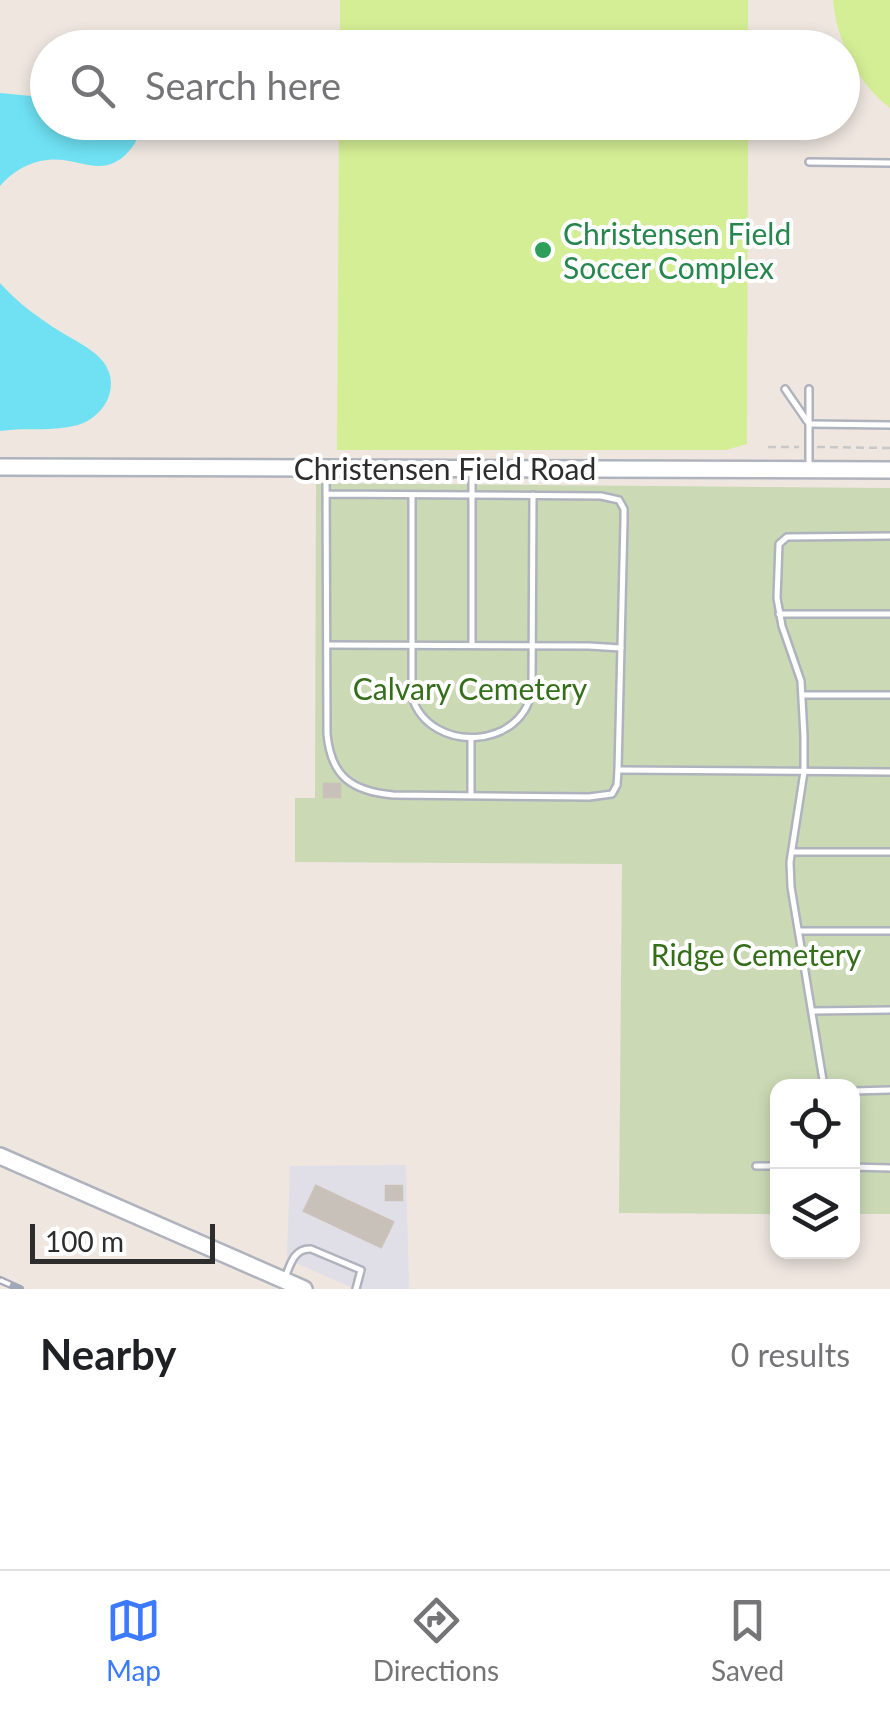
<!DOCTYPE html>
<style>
:root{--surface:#fff;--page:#f2f2f2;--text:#202124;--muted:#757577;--line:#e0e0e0;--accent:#3b79ff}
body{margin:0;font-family:Lato,sans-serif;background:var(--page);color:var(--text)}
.controls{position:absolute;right:30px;bottom:30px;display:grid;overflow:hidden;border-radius:20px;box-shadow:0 5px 15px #0003}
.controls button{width:90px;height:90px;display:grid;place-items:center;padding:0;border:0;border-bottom:2px solid var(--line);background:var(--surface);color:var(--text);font:50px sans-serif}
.scale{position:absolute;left:30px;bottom:25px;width:185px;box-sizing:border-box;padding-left:10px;border:5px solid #2d2d2d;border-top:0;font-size:28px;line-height:35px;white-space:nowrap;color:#2d2d2d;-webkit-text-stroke:8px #fff;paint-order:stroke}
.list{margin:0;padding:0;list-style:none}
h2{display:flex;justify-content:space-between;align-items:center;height:130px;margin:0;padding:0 40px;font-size:42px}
h2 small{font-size:32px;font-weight:400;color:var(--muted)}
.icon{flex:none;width:55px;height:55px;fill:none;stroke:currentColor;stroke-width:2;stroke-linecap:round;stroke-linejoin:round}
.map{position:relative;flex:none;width:890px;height:1289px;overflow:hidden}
.search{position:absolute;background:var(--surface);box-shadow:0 5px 15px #0003;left:30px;right:30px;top:30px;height:110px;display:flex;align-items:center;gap:25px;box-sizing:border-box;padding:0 35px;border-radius:55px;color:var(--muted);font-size:38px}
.sheet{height:280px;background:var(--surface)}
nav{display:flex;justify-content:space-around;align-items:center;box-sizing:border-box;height:140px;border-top:2px solid var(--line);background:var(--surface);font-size:28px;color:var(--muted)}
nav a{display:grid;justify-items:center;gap:5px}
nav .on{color:var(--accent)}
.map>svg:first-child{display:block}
</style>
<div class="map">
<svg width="890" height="1289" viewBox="0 0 890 1289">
<rect width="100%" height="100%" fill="#eee6df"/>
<polygon fill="#e0dfe7" points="406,1165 409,1289 355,1289 287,1259 290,1166"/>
<polygon fill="#cbd9b5" points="316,483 890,488 890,1214 853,1214 852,1086 778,1086 777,1214 619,1213 622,864 295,862 295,798 315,798"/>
<g fill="#d4ee95">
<rect x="340" y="0" width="408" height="47"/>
<path d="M833 0H890V108C858 84 836 39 833 0Z"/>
<polygon points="339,123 748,123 747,444 726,450 337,450"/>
</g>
<g fill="#6fe1f3">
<path d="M0 93 31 96 47 93 48 122 142 123C140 134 137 142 129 151 103 181 79 156 47 160 28 162 12 172 0 186Z"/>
<path d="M0 283C17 302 38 318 61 332 74 340 89 347 100 358 123 382 107 416 78 425 53 432 26 427 0 431Z"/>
</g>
<g fill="#c7c1ba" stroke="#cac1b8" stroke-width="2.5">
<rect x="324" y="784" width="16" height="13"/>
<polygon points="316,1186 393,1222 381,1247 304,1211"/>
<rect x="386" y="1186" width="16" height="14"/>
</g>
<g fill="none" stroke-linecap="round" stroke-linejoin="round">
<g stroke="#afb3bd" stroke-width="10">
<g id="lane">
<polyline points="809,162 890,163"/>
<polyline points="785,389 807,421"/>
<polyline points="809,424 890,425"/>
<polyline points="809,467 809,389"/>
<path d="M326 473 327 734C331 777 352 791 393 795L589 797 612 794 617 785 618 770 624 521V509L619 500 601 496 326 494"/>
<path d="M412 495V697C430 755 526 750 532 687L533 495"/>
<polyline points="779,614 890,614"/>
<polyline points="328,645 589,646 621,648"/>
<polyline points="472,645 472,473"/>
<polyline points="803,695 890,695"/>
<polyline points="471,738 471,795"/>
<polyline points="618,770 890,772"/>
<polyline points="793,852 890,852"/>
<polyline points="799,931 890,931"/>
<polyline points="812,1011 890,1010"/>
<polyline points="824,1086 791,887 790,862 804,772 804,736 801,681 782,626 777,598 779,544 787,537 890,536"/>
<polyline points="852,1091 890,1090"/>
<polyline points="756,1166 778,1166"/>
<polyline points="852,1167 890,1168"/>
<path d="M285 1278C290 1265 294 1248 311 1249L361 1270 356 1289"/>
</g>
</g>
<g stroke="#afb3bd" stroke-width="20">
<g id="secondary">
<polyline points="0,467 890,470"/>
<polyline points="0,1156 304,1289"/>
</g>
</g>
<g stroke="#c8c8c8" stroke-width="2.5" stroke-dasharray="8 5" stroke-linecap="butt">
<polyline points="768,447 799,447"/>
<polyline points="817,447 890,448"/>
</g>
<use href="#lane" stroke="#fff" stroke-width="5"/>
<use href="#secondary" stroke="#fff" stroke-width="15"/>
<g stroke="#a1a7b7" stroke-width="8">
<polyline id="rail" points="0,1280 20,1289"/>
</g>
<use href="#rail" stroke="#fff" stroke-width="4" stroke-dasharray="11" stroke-linecap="butt"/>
</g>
<circle fill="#2e9e5b" stroke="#fff" stroke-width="4" cx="543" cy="250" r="10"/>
<g text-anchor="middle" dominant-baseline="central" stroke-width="8" stroke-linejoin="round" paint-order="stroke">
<g font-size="30" fill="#27864d" stroke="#fff" text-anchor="start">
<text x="563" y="233">Christensen Field<tspan x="563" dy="34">Soccer Complex</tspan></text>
</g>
<g font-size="30" fill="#2d2d2d" stroke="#fff">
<text x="445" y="468">Christensen Field Road</text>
</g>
<g font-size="30" fill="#356e18" stroke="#fff">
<text x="470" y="688">Calvary Cemetery</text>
<text x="756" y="954">Ridge Cemetery</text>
</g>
</g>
</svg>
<div class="controls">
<button><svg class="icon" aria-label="locate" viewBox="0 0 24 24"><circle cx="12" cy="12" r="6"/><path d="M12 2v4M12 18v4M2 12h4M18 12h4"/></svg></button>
<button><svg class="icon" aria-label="layers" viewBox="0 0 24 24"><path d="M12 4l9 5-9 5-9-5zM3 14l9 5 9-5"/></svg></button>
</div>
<div class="scale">100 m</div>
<div class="search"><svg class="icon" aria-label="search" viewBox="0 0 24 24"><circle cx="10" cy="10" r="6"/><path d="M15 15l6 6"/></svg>Search here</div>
</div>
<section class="sheet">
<h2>Nearby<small>0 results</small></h2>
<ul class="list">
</ul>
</section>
<nav>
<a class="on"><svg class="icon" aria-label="map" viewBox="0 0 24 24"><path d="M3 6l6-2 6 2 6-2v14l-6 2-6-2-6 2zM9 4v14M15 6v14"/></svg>Map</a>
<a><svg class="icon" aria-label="directions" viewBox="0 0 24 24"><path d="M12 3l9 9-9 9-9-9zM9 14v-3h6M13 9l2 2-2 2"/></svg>Directions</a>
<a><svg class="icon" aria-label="saved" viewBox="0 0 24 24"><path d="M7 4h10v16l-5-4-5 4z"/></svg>Saved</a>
</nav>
